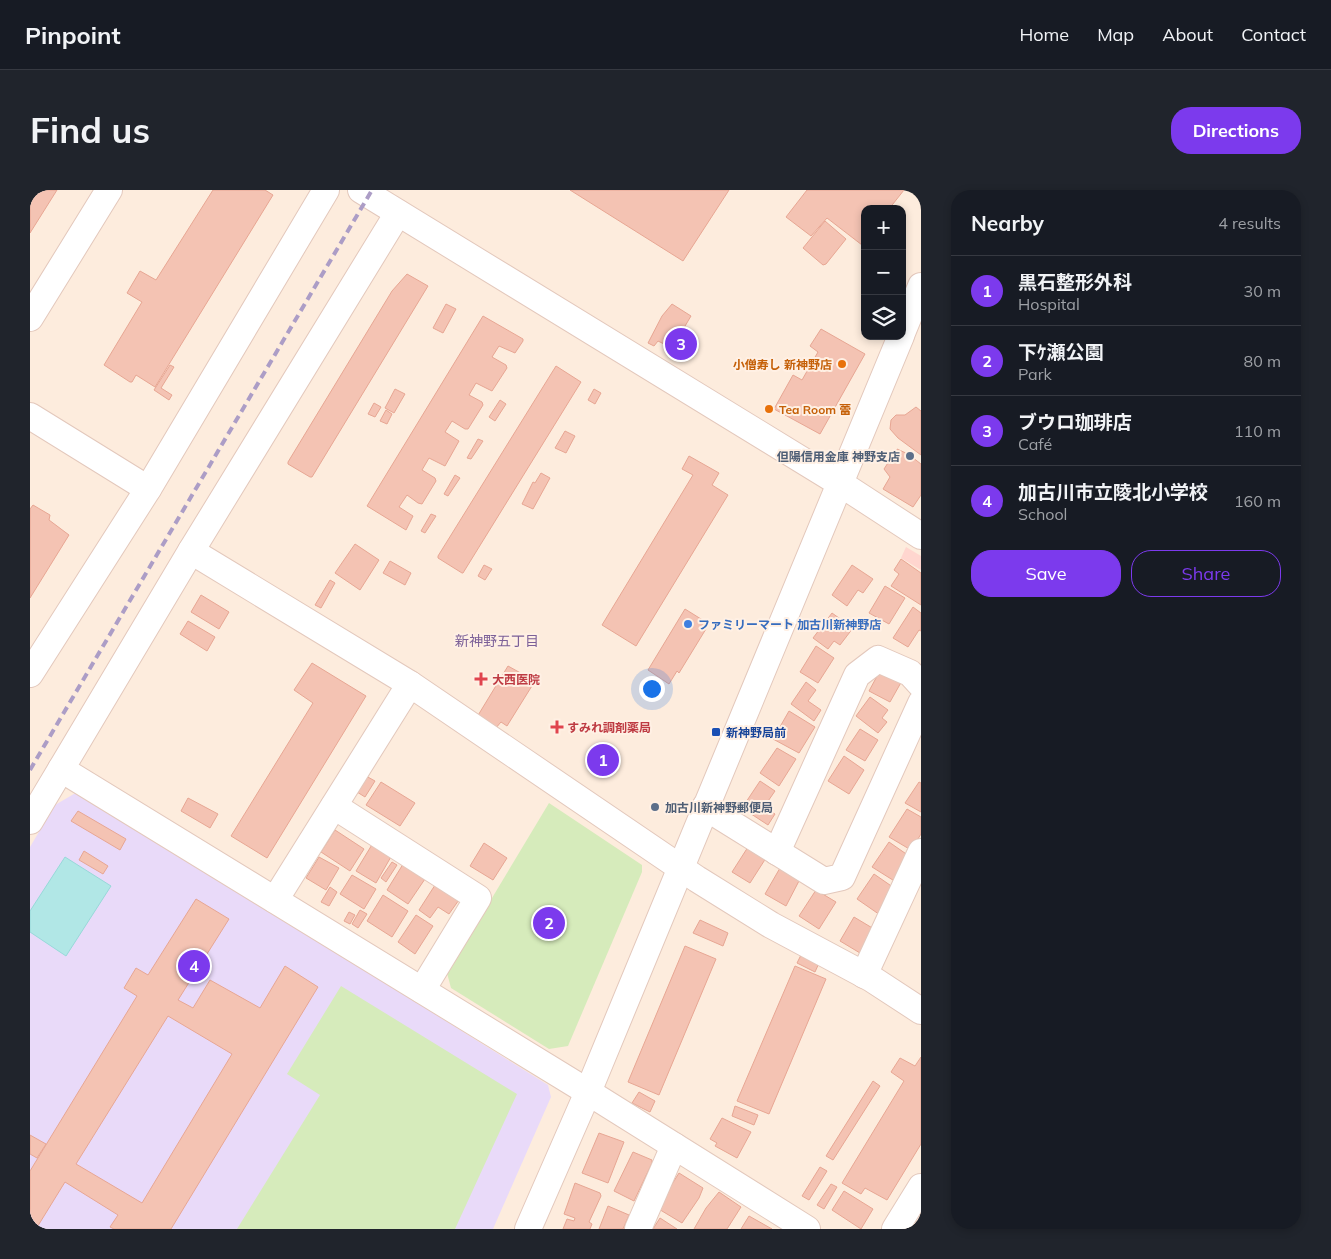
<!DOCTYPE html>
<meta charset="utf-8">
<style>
:root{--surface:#171b24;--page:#20242c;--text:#f1f3f6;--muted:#9ea1a6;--line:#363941;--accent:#7c3aed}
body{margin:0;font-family:Mulish,"Noto Sans JP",sans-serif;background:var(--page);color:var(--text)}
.controls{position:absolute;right:15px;top:15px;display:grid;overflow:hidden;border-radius:10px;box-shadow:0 2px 8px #0003}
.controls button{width:45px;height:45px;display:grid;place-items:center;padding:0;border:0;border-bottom:1px solid var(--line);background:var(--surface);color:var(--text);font:25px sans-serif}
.you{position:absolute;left:621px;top:498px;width:18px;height:18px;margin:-12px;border:4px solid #fff;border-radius:50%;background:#1a73e8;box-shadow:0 0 0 8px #1a73e833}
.badge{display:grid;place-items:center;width:32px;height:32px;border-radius:50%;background:var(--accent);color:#fff;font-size:16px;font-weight:700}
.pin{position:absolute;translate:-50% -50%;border:2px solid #fff;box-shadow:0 1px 5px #0006}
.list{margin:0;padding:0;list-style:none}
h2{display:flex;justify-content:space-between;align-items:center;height:65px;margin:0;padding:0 20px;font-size:21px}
h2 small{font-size:16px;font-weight:400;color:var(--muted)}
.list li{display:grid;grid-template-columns:32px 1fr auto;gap:15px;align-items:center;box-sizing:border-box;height:70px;padding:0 20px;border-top:1px solid var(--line)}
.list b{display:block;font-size:19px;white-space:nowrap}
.list p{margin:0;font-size:16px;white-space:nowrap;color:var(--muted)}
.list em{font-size:16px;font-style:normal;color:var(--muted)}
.actions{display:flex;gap:10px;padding:15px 20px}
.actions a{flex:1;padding:11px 0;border:1px solid var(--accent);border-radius:20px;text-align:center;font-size:18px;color:var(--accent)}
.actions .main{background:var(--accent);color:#fff}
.icon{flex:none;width:28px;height:28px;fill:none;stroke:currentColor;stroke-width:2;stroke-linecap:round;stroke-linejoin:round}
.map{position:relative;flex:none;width:891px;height:1039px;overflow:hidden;border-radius:20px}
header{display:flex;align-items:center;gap:30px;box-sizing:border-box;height:70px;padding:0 25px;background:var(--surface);border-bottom:1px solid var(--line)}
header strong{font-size:24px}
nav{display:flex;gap:28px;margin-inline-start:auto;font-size:18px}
.intro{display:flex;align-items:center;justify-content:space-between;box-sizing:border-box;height:120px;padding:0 30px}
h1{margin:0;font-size:35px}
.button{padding:12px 22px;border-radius:20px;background:var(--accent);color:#fff;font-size:18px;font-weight:700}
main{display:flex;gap:30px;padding:0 30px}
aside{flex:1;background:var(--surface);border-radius:20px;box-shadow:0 2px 8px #0003}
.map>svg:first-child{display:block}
</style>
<header>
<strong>Pinpoint</strong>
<nav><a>Home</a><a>Map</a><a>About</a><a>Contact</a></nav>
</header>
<div class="intro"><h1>Find us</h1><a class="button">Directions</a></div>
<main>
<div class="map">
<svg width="891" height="1039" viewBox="0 0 891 1039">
<rect width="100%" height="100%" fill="#fdecdd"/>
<polygon fill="#ffd6cf" points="876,357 891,366 891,380 871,368"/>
<polygon fill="#e9daf9" points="49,601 518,895 521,907 463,1039 0,1039 0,657 25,615"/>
<g fill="#d6ebbb">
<polygon points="519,613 612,675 612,682 538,856 519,859 421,798 417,783"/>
<polygon points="311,796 487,904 425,1039 207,1039 290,905 257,884"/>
</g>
<polygon fill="#b1e7e6" stroke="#97d9d9" points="35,667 81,696 36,766 0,742 0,721"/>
<g fill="#f4c3b3" stroke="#e7a693" fill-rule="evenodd">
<polygon points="0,0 27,0 0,43"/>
<polygon points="183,0 235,0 243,5 125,197 106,185 102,192 100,192 74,175 112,112 97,103 110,81 126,90"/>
<polygon points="540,0 699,0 653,71"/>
<polygon points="777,0 874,0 859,19 835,19 835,51 832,55 797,28 781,46 756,27"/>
<polygon points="795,31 816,49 796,74 793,75 773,58"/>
<polygon points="377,84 398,96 282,287 280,287 258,274 258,272 362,101"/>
<polygon points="416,114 426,119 413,143 403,138"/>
<polygon points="642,114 661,126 642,158 628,151 624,156 618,153 632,126"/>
<polygon points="453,126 493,149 493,151 485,163 469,156 462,167 476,175 477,178 462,201 446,193 439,205 452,212 453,215 438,239 435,239 422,231 415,242 429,251 415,276 399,268 392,280 405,288 406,291 392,314 388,313 377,305 369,317 383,326 376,340 337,316"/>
<polygon points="791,139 835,164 790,244 744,219 763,185 772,190 788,162 780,156"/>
<polygon points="140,175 144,177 131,198 142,205 139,210 124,200"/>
<polygon points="526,176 551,192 433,383 432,383 408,368 408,366"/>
<polygon points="365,199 375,204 364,223 355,218"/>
<polygon points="564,199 571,203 565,214 558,210"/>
<polygon points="470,210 476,214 465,231 459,227"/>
<polygon points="344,213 351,217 345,227 338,224"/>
<polygon points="886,217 891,221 891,265 868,248 860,239 861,230 866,225 875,225"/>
<polygon points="356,220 362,224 357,234 350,231"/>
<polygon points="535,241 545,246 536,263 525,258"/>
<polygon points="448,249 453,251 441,269 437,268"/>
<polygon points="867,259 878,264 891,274 891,305 883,317 853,299 860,287 854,279"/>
<polygon points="659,266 689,283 682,295 698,305 606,456 572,435 663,285 652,279"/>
<polygon points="511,283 520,288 503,319 492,314 503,292 505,293"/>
<polygon points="425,285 430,288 418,306 414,304"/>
<polygon points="3,315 20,325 19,330 39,345 0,408 0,319"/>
<polygon points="401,324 406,326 395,343 391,341"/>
<polygon points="325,354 349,370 330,400 305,383"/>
<polygon points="871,369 891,383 891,415 861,396 869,384 864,380"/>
<polygon points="360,371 381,383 375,395 353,383"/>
<polygon points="454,375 462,379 455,390 448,386"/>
<polygon points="822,375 843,389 833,403 828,400 817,416 802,405"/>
<polygon points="300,390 305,393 291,418 285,415"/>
<polygon points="855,396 875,408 859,434 839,423"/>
<polygon points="171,405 199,422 189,439 161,422"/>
<polygon points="883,417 891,423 891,441 889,440 878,457 863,448"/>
<polygon points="655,419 679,434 649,483 647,481 639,494 618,480"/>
<polygon points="802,423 823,438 810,455 804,451 798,459 783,448"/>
<polygon points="158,431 185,447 177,461 150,444"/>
<polygon points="786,456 804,468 788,493 770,482"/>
<polygon points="282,473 336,506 237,668 201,646 283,513 264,500"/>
<polygon points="478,476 505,491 477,536 471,532 465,539 447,527"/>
<polygon points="852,477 873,489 860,512 839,501"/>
<polygon points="776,492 786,500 778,511 791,520 784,531 761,514"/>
<polygon points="840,507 858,520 852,528 857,532 848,543 826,526"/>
<polygon points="759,521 785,537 769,563 743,549"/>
<polygon points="830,539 848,550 835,571 816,560"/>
<polygon points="747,558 766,569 749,596 730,583"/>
<polygon points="814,566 834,580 819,604 798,591"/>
<polygon points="336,586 345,591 335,607 327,602"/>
<polygon points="730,591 745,601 734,617 745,624 738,635 712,618"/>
<polygon points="351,592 385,613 370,636 336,615"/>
<polygon points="889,592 891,593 891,622 875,613"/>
<polygon points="158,608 188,624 180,638 151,621"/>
<polygon points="877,619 891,627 891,644 881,660 859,647"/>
<polygon points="48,621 96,649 90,660 41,631"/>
<polygon points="305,640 334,659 320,681 291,662"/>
<polygon points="859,652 882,668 866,692 842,677"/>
<polygon points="343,653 362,665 346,693 326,681"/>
<polygon points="454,653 477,668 463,690 440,676"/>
<polygon points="718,657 736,668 720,693 702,682"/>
<polygon points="54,661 78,676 73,684 49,670"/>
<polygon points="289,667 309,678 296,700 276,688"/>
<polygon points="375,671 397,686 378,714 357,700"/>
<polygon points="362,672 367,675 356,692 351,688"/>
<polygon points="750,678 770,689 756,716 735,704"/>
<polygon points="844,684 870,702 853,727 827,709"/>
<polygon points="322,685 346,699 334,719 310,704"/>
<polygon points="407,692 431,707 419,724 408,717 400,728 389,720"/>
<polygon points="300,697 307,702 299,716 291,712"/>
<polygon points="786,700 806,712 789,739 769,726"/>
<polygon points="353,705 378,721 362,747 337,731"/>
<path d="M166 709 199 729 148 810 163 818 180 790 230 818 255 776 288 797 141 1039H84L80 1037 88 1025 35 992 6 1039H0V981L107 806 94 798 106 778 118 785ZM138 826 202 864 112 1013 46 974Z"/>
<polygon points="330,720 337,724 328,738 322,734"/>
<polygon points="319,722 325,725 320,734 314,731"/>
<polygon points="386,725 403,736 385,764 368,752"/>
<polygon points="824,727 844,739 830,763 810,751"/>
<polygon points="670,730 698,743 693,756 663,743"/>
<polygon points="655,756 686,769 629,905 598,892"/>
<polygon points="771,765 789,773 785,782 767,773"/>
<polygon points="765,776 796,789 739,924 707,911"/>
<polygon points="891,867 891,954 857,1010 835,998 831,1004 812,993 874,891 861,882 870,868 885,876"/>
<polygon points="843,891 850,896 803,970 796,966"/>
<polygon points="609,902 625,911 620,922 602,913"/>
<polygon points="705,916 728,925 724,935 702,926"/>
<polygon points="692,928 721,942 707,968 685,956 687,953 680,949"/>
<polygon points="569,943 594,952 578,993 552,983"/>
<polygon points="0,945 16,954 7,968 0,964"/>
<polygon points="603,962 622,970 622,973 604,1011 584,1001"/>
<polygon points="790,977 797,981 779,1010 772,1006"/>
<polygon points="649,983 673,998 669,1008 652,1033 627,1018"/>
<polygon points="545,993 570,1003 571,1006 559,1032 562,1034 560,1039 533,1039 537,1029 544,1031 545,1028 534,1024"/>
<polygon points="801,994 807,997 794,1019 787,1015"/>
<polygon points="814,1001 843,1019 831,1039 802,1020"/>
<polygon points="689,1002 711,1017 697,1039 664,1039 676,1018"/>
<polygon points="578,1016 599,1025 593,1039 569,1039"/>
<polygon points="719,1026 742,1039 711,1039"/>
<polygon points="630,1028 647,1039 623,1039"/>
</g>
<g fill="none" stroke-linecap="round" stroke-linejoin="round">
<g stroke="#e3c8bc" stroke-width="28">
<g id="minor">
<polyline points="331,0 811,294 891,346"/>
<polyline points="0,128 79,0"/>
<polyline points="872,143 891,96"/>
<polyline points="0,226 118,299"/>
<polyline points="161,361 380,494 667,689 741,735 842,789 891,821"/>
<polyline points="0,484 118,299 296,0"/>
<polyline points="31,579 558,902 777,1039"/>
<polyline points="304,616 448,708 392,800"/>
<polyline points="675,617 794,691 812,687 891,513"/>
<polyline points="0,631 161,361 368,23"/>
<polyline points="747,662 827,485 848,469 880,483 891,495"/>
<polyline points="245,710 380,494"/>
<polyline points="834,785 891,662"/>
<polyline points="498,1039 558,902 871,146"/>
<polyline points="608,1039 644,956"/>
<polyline points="865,1039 891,997"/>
</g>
</g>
<use href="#minor" stroke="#fff" stroke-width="26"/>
<polyline stroke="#ac9dc6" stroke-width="4" stroke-dasharray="8 5" stroke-linecap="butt" points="0,580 342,0"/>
</g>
<g fill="#e8710a" stroke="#fff0e4" stroke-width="2">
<circle cx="812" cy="174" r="5"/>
<circle cx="739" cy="219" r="5"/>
</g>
<g fill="#5c6f8a" stroke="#fff0e4" stroke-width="2">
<circle cx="880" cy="266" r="5"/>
<circle cx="625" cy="617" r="5"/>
</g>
<circle fill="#3f7fe0" stroke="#fff0e4" stroke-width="2" cx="658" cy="434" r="5"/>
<g fill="#e0444e" stroke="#fff0e4" stroke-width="2">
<path d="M448.5 481.5h5v5h5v5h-5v5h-5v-5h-5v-5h5z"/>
<path d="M524.5 529.5h5v5h5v5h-5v5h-5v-5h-5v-5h5z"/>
</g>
<rect fill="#1a4fb4" stroke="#fff0e4" stroke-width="2" x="681" y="537" width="10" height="10" rx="2.5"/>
<g text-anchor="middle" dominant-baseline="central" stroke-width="4" stroke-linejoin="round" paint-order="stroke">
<g font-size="12" font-weight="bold" fill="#c56008" stroke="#fff0e4" text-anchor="end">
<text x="802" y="174">小僧寿し 新神野店</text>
<text x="749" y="219" text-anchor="start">Tea Room 蕾</text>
</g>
<g font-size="12" font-weight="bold" fill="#4e5e75" stroke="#fff0e4" text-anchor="end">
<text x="870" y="266">但陽信用金庫 神野支店</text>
<text x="635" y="617" text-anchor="start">加古川新神野郵便局</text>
</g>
<g font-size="12" font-weight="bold" fill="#366cbe" stroke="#fff0e4" text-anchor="start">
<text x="668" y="434">ファミリーマート 加古川新神野店</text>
</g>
<g font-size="12" font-weight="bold" fill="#be3a42" stroke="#fff0e4" text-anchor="start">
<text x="462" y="489">大西医院</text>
<text x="537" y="537">すみれ調剤薬局</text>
</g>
<g font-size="12" font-weight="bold" fill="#164399" stroke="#fff0e4" text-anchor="start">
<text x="696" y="542">新神野局前</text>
</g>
<g font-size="14" fill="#7c6098" stroke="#fff0e4">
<text x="467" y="451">新神野五丁目</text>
</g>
</g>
</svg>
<div class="controls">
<button>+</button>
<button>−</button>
<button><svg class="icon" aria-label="layers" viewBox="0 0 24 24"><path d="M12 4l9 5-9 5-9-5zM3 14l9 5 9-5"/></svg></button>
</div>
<div class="you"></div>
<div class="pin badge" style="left:573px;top:570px">1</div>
<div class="pin badge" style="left:519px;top:733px">2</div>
<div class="pin badge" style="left:651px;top:154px">3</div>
<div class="pin badge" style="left:164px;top:776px">4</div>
</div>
<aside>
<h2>Nearby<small>4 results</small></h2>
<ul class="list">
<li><span class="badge">1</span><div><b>黒石整形外科</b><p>Hospital</p></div><em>30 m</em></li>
<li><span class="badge">2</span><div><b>下ｹ瀬公園</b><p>Park</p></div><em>80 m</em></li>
<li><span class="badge">3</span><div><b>ブウロ珈琲店</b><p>Café</p></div><em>110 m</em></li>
<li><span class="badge">4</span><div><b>加古川市立陵北小学校</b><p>School</p></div><em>160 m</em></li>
</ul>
<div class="actions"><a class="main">Save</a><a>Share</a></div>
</aside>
</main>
